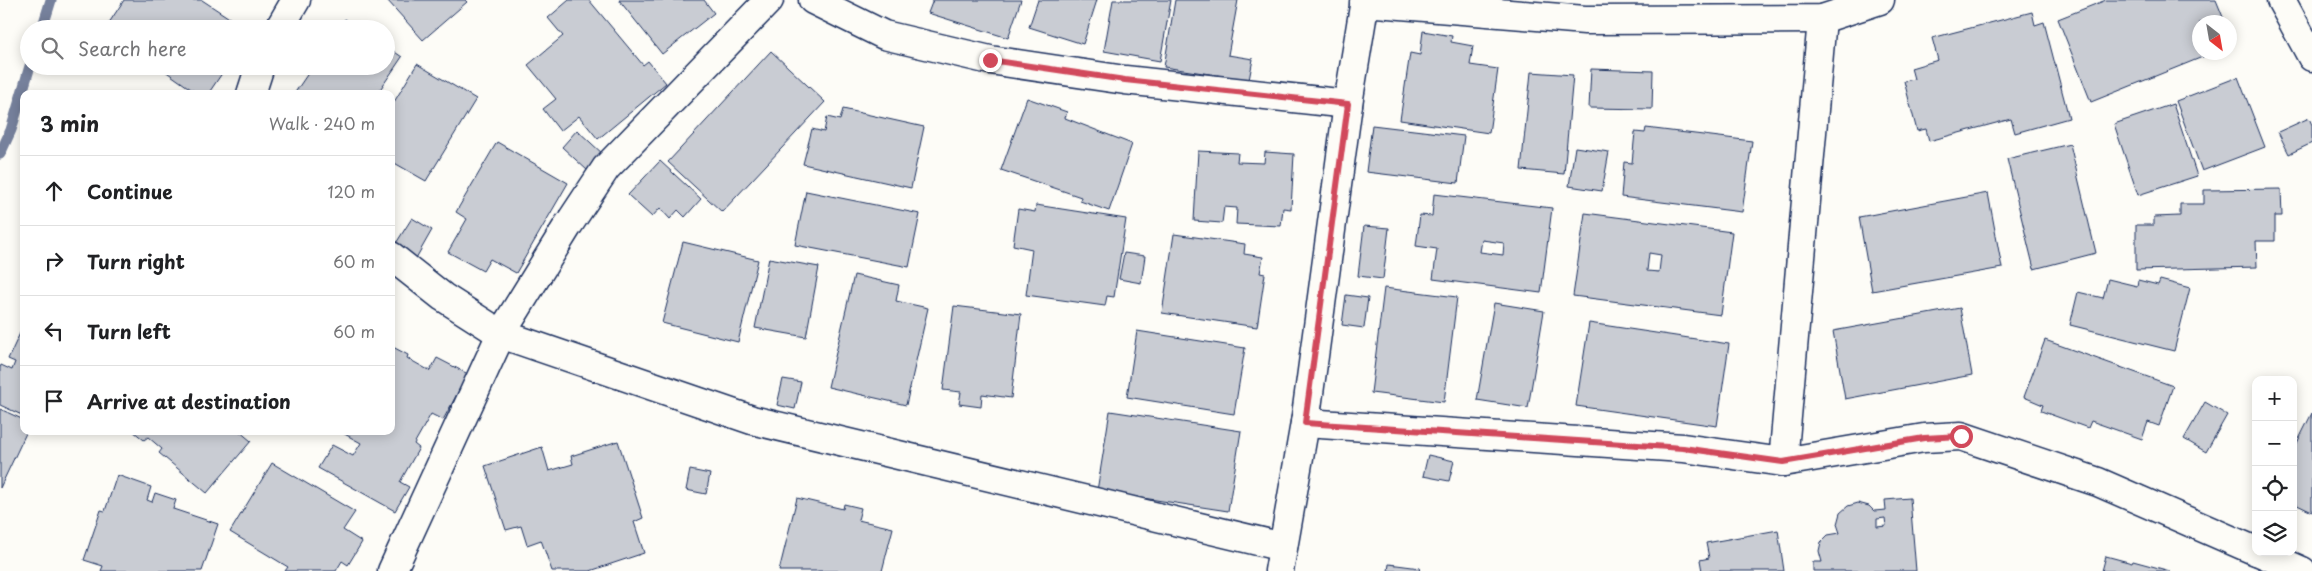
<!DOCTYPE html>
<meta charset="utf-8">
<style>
:root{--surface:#fff;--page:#f2f2f2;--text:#202124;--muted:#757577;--line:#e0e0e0}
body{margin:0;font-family:"Playpen Sans",sans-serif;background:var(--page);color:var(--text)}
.controls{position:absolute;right:15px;bottom:15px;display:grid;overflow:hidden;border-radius:10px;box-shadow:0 2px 12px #0003}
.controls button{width:45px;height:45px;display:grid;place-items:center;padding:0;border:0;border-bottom:1px solid var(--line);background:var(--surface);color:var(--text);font:25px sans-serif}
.compass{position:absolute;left:2192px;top:15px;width:45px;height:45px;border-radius:50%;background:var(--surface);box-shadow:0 2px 12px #0003;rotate:149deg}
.stop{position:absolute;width:15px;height:15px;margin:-11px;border:4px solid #d1495b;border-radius:50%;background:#fff}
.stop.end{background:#d1495b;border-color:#fff;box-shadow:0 1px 5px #0008}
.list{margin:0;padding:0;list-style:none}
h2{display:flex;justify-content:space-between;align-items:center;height:65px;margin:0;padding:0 20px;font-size:21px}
h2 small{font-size:16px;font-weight:400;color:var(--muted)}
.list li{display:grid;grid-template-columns:32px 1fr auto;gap:15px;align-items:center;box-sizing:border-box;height:70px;padding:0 20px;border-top:1px solid var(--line)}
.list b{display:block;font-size:19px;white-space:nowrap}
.list em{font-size:16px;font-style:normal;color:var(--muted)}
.icon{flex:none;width:28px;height:28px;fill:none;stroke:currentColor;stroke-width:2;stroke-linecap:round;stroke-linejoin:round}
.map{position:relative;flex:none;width:2312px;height:571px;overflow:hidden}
.search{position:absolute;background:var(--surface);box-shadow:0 2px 12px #0003;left:20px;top:20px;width:375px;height:55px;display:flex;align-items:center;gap:12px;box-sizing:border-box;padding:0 18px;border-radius:28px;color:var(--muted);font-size:19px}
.panel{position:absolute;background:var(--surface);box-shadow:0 2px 12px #0003;left:20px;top:90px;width:375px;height:345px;border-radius:10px}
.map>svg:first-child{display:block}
</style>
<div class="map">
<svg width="2312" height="571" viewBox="0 0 2312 571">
<rect width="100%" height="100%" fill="#fdfcf7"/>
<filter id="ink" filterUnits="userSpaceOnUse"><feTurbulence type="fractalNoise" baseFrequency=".02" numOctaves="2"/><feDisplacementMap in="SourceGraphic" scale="10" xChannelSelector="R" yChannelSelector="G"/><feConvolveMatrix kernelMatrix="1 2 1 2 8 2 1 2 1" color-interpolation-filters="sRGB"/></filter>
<g filter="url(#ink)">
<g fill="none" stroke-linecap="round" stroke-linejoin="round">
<g stroke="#76819c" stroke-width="11">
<polyline points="42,29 51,0"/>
<polyline points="0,154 11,130 30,66"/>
</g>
</g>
<g fill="#c9ccd3" stroke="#1b2f5e" fill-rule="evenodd">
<polygon points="124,0 202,0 240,25 237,29 105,29"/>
<polygon points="387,0 465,0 467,2 423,40"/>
<polygon points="569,0 589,0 643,65 648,61 666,83 598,139 579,116 560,131 543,109 556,99 528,65 563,36 548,18"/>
<polygon points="619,0 704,0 714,13 662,54"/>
<polygon points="933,0 1021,0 1008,38 928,13"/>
<polygon points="1038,0 1097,0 1083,44 1029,27"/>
<polygon points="1113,0 1171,0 1160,61 1104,51"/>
<polygon points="1175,0 1238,0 1228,55 1253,59 1249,80 1164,67"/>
<polygon points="2106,0 2216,0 2225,22 2200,22 2200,52 2215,52 2091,102 2058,19"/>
<polygon points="2032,12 2035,25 2044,22 2069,118 2015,133 2011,119 1929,141 1926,129 1917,131 1904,81 1914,79 1911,68 1938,60 1932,38"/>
<polygon points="345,19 360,29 338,29"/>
<polygon points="1423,31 1452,36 1451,42 1473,46 1470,65 1498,69 1489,133 1400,120 1410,53 1420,55"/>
<polygon points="386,46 402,57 377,94 294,94 313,66 386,66"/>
<polygon points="771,51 825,102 722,212 668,162"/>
<polygon points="417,64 476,99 426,181 391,161 391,107"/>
<polygon points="158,66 227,66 208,94 198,94"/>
<polygon points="1591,69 1653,71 1652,109 1589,108"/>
<polygon points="1531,72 1573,75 1564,174 1521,170"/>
<polygon points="2238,77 2265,147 2202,171 2176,101"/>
<polygon points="1027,98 1067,112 1065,118 1132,144 1109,211 1080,201 1081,197 1001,170"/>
<polygon points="2173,104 2197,176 2138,195 2114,124"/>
<polygon points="843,109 924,127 911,188 803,164 812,129 824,132 827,117 840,120"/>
<polygon points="2309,118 2312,125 2312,143 2289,154 2278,132"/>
<polygon points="1372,125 1464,136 1458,183 1366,172"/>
<polygon points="1646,128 1752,141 1742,212 1621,197 1624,162 1632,163 1635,132 1645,133"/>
<polygon points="577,130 604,155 588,171 562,147"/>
<polygon points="497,142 568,183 516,273 490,259 483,271 448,252 467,219 456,212"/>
<polygon points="2070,144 2096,253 2034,269 2007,159"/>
<polygon points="1575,147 1609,152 1602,191 1569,186"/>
<polygon points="1198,151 1238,153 1237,162 1264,163 1265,152 1294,154 1291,209 1283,208 1281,226 1236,224 1237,208 1224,207 1222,223 1194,221"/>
<polygon points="660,161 701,199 685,217 678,210 670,219 660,208 652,217 628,195"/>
<polygon points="2281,189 2282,216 2275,216 2275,241 2256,241 2257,267 2136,270 2136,225 2154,225 2154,217 2180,216 2180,204 2204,204 2204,190"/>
<polygon points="806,191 920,214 909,267 795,245"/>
<polygon points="1988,193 2002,268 1872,291 1859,217"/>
<path d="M1434 194 1552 208 1541 293 1433 279 1437 249 1416 246 1420 215 1432 216ZM1482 240 1504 243 1503 255 1480 252Z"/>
<polygon points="1036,205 1126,219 1114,297 1107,296 1105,306 1026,295 1032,249 1013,245 1018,209 1035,212"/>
<path d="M1585 213 1732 232 1721 315 1573 296ZM1649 253 1661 255 1659 272 1647 271Z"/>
<polygon points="412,218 432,230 415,260 393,248"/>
<polygon points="1364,226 1389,228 1383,279 1358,276"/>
<polygon points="1174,234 1245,244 1244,254 1263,257 1260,273 1265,274 1257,327 1162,313"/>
<polygon points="683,242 758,260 738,342 662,323"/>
<polygon points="1124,253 1145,256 1141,283 1119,279"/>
<polygon points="769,258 819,267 806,337 755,328"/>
<polygon points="854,275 899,285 896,301 928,308 906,405 828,387"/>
<polygon points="2108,279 2137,286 2138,280 2158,285 2160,280 2190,288 2174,351 2070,325 2078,292 2103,298"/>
<polygon points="1384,288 1457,297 1444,402 1371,393"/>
<polygon points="1346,295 1368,298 1364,328 1342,325"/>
<polygon points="1494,303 1544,311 1528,408 1477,400"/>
<polygon points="954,306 1021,314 1011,398 982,394 981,407 959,404 961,392 943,390"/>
<polygon points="1960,308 1972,375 1845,399 1833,331"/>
<polygon points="1589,323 1729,344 1717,426 1576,406"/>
<polygon points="21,331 24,332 24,416 0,405 0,368 1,365 12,370 15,362 8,359"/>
<polygon points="1137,331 1245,348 1234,414 1127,397"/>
<polygon points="2045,340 2173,386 2159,426 2148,422 2142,439 2091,421 2088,428 2041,411 2043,405 2024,397"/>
<polygon points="391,346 408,355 407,358 430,371 437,358 468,374 443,420 431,414 414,444 419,448 400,482 409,487 395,511 318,468 332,445 353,456 361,443 339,431 391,431"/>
<polygon points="783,379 801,382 795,409 777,405"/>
<polygon points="2205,402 2227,415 2206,452 2184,439"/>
<polygon points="0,409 24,420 24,431 27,431 0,488"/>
<polygon points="1110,411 1241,431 1228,511 1097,491"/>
<polygon points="2312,413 2312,512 2293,503 2293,451"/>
<polygon points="133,431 239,431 251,441 207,493 159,453 162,449 148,437 144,440"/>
<polygon points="618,441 643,518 634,522 644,553 590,571 552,571 541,540 527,545 521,526 506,530 485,466 542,447 549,471 573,464 571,456"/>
<polygon points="1428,455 1454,461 1449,481 1423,476"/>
<polygon points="272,463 355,512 343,530 362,542 348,565 342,561 336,571 285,571 288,567 230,532"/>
<polygon points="690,470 710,474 706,494 686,490"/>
<polygon points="117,475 151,487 147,500 152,502 155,493 176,500 173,509 218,524 202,571 101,571 103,566 84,560 101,510 105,511"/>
<polygon points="797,498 843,509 844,504 861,508 858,520 893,528 882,571 779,571"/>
<path d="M1910 498 1916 571H1813V562H1822L1819 551 1821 542 1828 535 1840 533 1837 524 1840 513 1848 506 1858 503 1869 506 1874 511 1886 510 1885 500ZM1885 518 1886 526 1877 527V519Z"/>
<polygon points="1778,530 1784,571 1702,571 1700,560 1709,558 1706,543"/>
<polygon points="2106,556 2132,563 2133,561 2170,571 2102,571"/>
<polygon points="1389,564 1420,568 1419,571 1388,571"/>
</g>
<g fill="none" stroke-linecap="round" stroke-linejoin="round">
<g stroke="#1b2f5e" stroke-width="31">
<g id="minor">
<polyline points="813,0 884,35 990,60 1125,80 1348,104"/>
<polyline points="2281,0 2312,57"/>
<polyline points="1364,2 1585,20 1822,19 1880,0"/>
<polyline points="279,29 296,0"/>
<polyline points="251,94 260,66"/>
<polyline points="391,256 443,297 501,334 752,420 1283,547"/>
<polyline points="1305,423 1683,448 1783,462 1924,438 1961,436 2098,482 2256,551"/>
<polyline points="1783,462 1822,19"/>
<polyline points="2259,552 2302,571"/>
<polyline points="392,571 501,334 567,227 606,168 769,0"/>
<polyline points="1279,571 1305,423 1348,104 1365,0"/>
</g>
</g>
<use href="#minor" stroke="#fdfcf7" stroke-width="28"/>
</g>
</g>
<g fill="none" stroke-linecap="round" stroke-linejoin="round" filter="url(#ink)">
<polyline stroke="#d1495b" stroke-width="6" points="990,60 1125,80 1348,104 1305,423 1683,448 1783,462 1924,438 1961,436"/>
</g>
</svg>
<div class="controls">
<button>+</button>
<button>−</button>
<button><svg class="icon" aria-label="locate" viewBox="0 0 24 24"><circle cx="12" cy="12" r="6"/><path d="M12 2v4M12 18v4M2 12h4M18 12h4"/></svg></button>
<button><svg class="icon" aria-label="layers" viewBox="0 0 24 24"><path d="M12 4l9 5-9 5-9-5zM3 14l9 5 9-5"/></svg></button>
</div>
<svg class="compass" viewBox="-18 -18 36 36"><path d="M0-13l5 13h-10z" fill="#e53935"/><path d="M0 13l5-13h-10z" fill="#757577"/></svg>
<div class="stop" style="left:1961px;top:436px"></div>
<div class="stop end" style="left:990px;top:60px"></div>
<div class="search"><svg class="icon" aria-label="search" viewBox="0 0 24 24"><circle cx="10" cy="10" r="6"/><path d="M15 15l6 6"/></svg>Search here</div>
<section class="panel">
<h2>3 min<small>Walk · 240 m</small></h2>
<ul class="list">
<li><svg class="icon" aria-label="ahead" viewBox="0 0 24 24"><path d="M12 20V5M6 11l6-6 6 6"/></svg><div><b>Continue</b></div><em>120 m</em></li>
<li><svg class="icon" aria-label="right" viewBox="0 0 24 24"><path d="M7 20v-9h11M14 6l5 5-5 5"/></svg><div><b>Turn right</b></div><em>60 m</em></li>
<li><svg class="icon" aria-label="left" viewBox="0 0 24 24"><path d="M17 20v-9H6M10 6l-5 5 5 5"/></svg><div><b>Turn left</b></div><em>60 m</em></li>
<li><svg class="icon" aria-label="arrive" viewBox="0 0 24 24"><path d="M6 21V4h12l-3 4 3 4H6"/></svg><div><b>Arrive at destination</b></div></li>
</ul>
</section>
</div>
